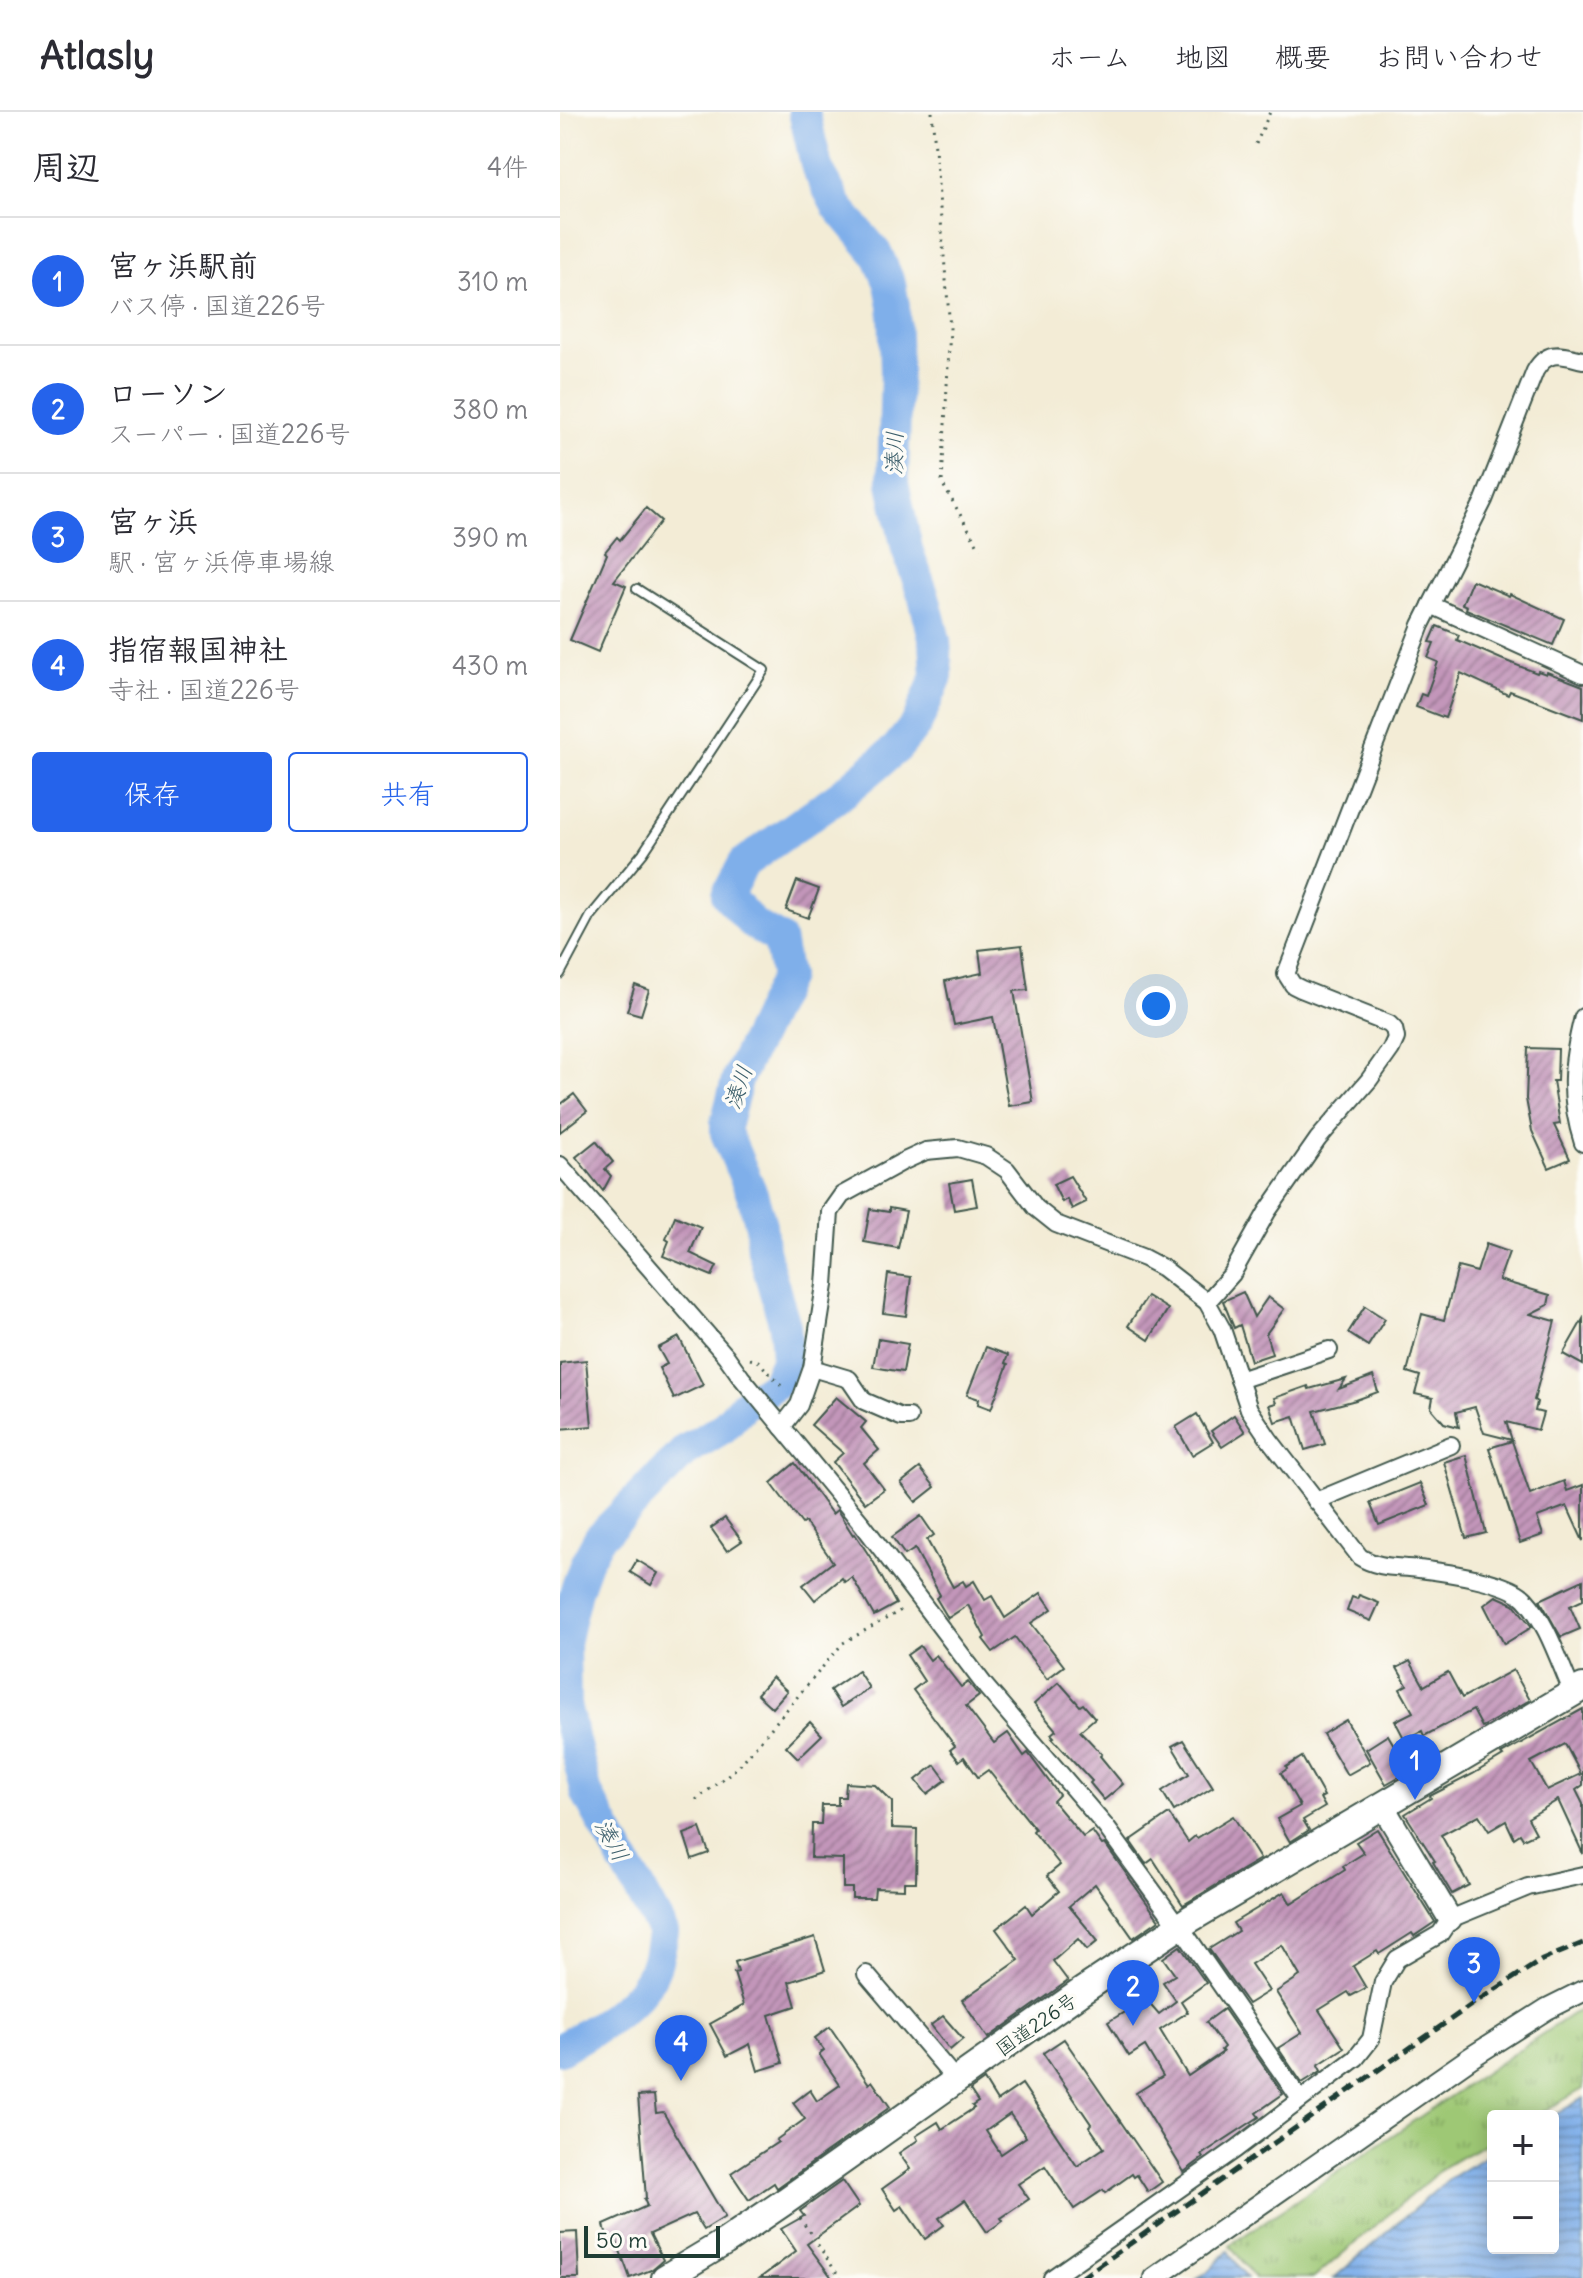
<!DOCTYPE html>
<html lang="ja">
<meta charset="utf-8">
<style>
:root{--surface:#fff;--page:#f2f2f3;--text:#2b2b33;--muted:#7c7c81;--line:#e1e1e2;--accent:#2563eb}
body{margin:0;font-family:Delius,"Klee One",sans-serif;background:var(--page);color:var(--text)}
.controls{position:absolute;right:24px;bottom:24px;display:grid;overflow:hidden;border-radius:8px;box-shadow:0 4px 20px #0003}
.controls button{width:72px;height:72px;display:grid;place-items:center;padding:0;border:0;border-bottom:2px solid var(--line);background:var(--surface);color:var(--text);font:40px sans-serif}
.scale{position:absolute;left:24px;bottom:20px;width:136px;box-sizing:border-box;padding-left:8px;border:4px solid #1f3d34;border-top:0;font-size:22px;line-height:28px;white-space:nowrap;color:#1f3d34;-webkit-text-stroke:6px #fdfcf7;paint-order:stroke}
.you{position:absolute;left:596px;top:894px;width:28px;height:28px;margin:-20px;border:6px solid #fff;border-radius:50%;background:#1a73e8;box-shadow:0 0 0 12px #1a73e833}
.badge{display:grid;place-items:center;width:52px;height:52px;border-radius:50%;background:var(--accent);color:#fff;font-size:26px;font-weight:700}
.pin{position:absolute;translate:-50% -66px;filter:drop-shadow(0 2px 4px #0008)}
.pin::after{content:'';position:absolute;top:42px;width:28px;height:24px;background:inherit;clip-path:polygon(0 0,100% 0,50% 100%)}
.list{margin:0;padding:0;list-style:none}
h2{display:flex;justify-content:space-between;align-items:center;height:104px;margin:0;padding:0 32px;font-size:34px}
h2 small{font-size:26px;font-weight:400;color:var(--muted)}
.list li{display:grid;grid-template-columns:52px 1fr auto;gap:24px;align-items:center;box-sizing:border-box;height:128px;padding:0 32px;border-top:2px solid var(--line)}
.list b{display:block;font-size:30px;white-space:nowrap}
.list p{margin:0;font-size:26px;white-space:nowrap;color:var(--muted)}
.list em{font-size:26px;font-style:normal;color:var(--muted)}
.actions{display:flex;gap:16px;padding:24px 32px}
.actions a{flex:1;padding:18px 0;border:2px solid var(--accent);border-radius:8px;text-align:center;font-size:28px;color:var(--accent)}
.actions .main{background:var(--accent);color:#fff}
.map{position:relative;flex:none;width:1023px;height:2166px;overflow:hidden}
header{display:flex;align-items:center;gap:48px;box-sizing:border-box;height:112px;padding:0 40px;background:var(--surface);border-bottom:2px solid var(--line)}
header strong{font-size:38px}
nav{display:flex;gap:44px;margin-inline-start:auto;font-size:28px}
main{display:flex}
aside{flex:1;background:var(--surface)}
.map>svg:first-child{display:block}
</style>
<header>
<strong>Atlasly</strong>
<nav><a>ホーム</a><a>地図</a><a>概要</a><a>お問い合わせ</a></nav>
</header>
<main>
<aside>
<h2>周辺<small>4件</small></h2>
<ul class="list">
<li><span class="badge">1</span><div><b>宮ヶ浜駅前</b><p>バス停 · 国道226号</p></div><em>310 m</em></li>
<li><span class="badge">2</span><div><b>ローソン</b><p>スーパー · 国道226号</p></div><em>380 m</em></li>
<li><span class="badge">3</span><div><b>宮ヶ浜</b><p>駅 · 宮ヶ浜停車場線</p></div><em>390 m</em></li>
<li><span class="badge">4</span><div><b>指宿報国神社</b><p>寺社 · 国道226号</p></div><em>430 m</em></li>
</ul>
<div class="actions"><a class="main">保存</a><a>共有</a></div>
</aside>
<div class="map">
<svg width="1023" height="2166" viewBox="0 0 1023 2166">
<defs>
<pattern id="park-tufts" width="24" height="20" patternUnits="userSpaceOnUse" patternTransform="scale(2)"><rect width="24" height="20" fill="#9ec874"/><path d="M3 7l-1-3M5 7V3M7 7l1-3M15 17l-1-3M17 17v-4M19 17l1-3" fill="none" stroke="#80a460"/></pattern>
<pattern id="water-rules" width="6" height="5" patternUnits="userSpaceOnUse" patternTransform="scale(2)"><rect width="6" height="5" fill="#7fafea"/><path d="M0 2.5h6" fill="none" stroke="#6790be"/></pattern>
<pattern id="building-hatch" width="6" height="6" patternUnits="userSpaceOnUse" patternTransform="scale(2)"><rect width="6" height="6" fill="#c396ba"/><path d="M-1 1l2-2M0 6l6-6M5 7l2-2" fill="none" stroke="#9e7c98"/></pattern>
</defs>
<rect width="100%" height="100%" fill="#fdfcf7"/>
<filter id="ink" filterUnits="userSpaceOnUse"><feTurbulence type="fractalNoise" baseFrequency=".0125" numOctaves="2"/><feDisplacementMap in="SourceGraphic" scale="16" xChannelSelector="R" yChannelSelector="G"/><feConvolveMatrix kernelMatrix="1 2 1 2 8 2 1 2 1" color-interpolation-filters="sRGB"/></filter>
<filter id="wash" filterUnits="userSpaceOnUse"><feTurbulence type="fractalNoise" baseFrequency=".006" numOctaves="4" result="noise"/><feDisplacementMap in="SourceGraphic" scale="32" xChannelSelector="R" yChannelSelector="G"/><feGaussianBlur stdDeviation="1.8" result="paint"/><feColorMatrix in="noise" values="0 0 0 0 0 0 0 0 0 0 0 0 0 0 0 0 0 1.4 0 .05"/><feComposite in="paint" operator="in"/></filter>
<g filter="url(#wash)">
<rect width="100%" height="100%" fill="#f3ecd6"/>
<polygon fill="url(#park-tufts)" stroke="#5e8254" stroke-width="2" points="1023,1897 1023,1977 975,2004 933,2004 933,2028 885,2054 754,2166 695,2166 670,2133 1012,1902"/>
<g fill="url(#water-rules)" stroke="#4f768f" stroke-width="2">
<polygon points="1023,1986 1023,2166 774,2166 890,2066 933,2040 933,2136 993,2136 993,2004"/>
<polygon points="668,2139 687,2166 637,2166 649,2159"/>
</g>
<g fill="none" stroke-linecap="round" stroke-linejoin="round">
<path stroke="#7fafea" stroke-width="32" d="M0 1937C33 1917 79 1895 94 1857 99 1846 100 1832 103 1820L27 1682 5 1593 4 1531 16 1478 26 1450 39 1426 126 1338 163 1316 184 1293 215 1272 227 1247 225 1214 203 1138 201 1113 192 1082 166 1021V1011L178 965 226 865 219 827 193 812 167 783 184 751 283 681 337 636 357 611 377 564 375 529 364 485 347 437 333 371 336 259 334 194 330 172 317 142 277 94 257 56 244 0"/>
</g>
<g id="blocks">
<g fill="url(#building-hatch)" fill-rule="evenodd">
<polygon points="86,396 101,409 54,469 66,474 38,540 10,528 47,442 45,440 57,425 60,428"/>
<polygon points="912,468 949,484 950,482 1004,507 993,533 906,497 907,494 902,492"/>
<polygon points="877,514 899,523 897,528 941,547 977,561 978,559 986,562 987,560 1023,574 1023,607 950,579 948,583 901,561 885,606 856,595 861,582 866,584 878,550 868,546 874,531 870,530"/>
<polygon points="237,769 259,777 248,806 226,798"/>
<polygon points="462,833 468,878 454,879 473,990 449,994 433,905 394,913 385,869 422,861 419,838"/>
<polygon points="75,873 89,878 81,903 67,899"/>
<polygon points="968,936 998,937 997,969 993,969 1000,1012 994,1013 1010,1047 989,1056 972,1019 966,987"/>
<polygon points="14,982 27,999 0,1020 0,993"/>
<polygon points="36,1029 53,1050 45,1057 51,1064 43,1079 16,1045"/>
<polygon points="510,1064 526,1090 512,1097 507,1087 502,1090 493,1072"/>
<polygon points="412,1067 417,1094 394,1098 389,1071"/>
<polygon points="329,1096 346,1099 338,1136 304,1130 310,1097 329,1100"/>
<polygon points="115,1104 141,1115 130,1141 157,1154 152,1164 103,1144 109,1129 106,1127"/>
<polygon points="926,1132 949,1140 939,1168 990,1183 988,1193 970,1202 995,1209 974,1288 977,1290 975,1299 983,1301 978,1318 946,1310 952,1328 924,1321 915,1295 896,1300 899,1315 884,1311 871,1296 873,1286 855,1282 860,1264 847,1260 862,1202 884,1208 898,1155 917,1160"/>
<polygon points="328,1162 351,1165 346,1204 323,1201"/>
<polygon points="683,1180 694,1205 708,1185 724,1197 706,1222 712,1242 691,1249 680,1213 674,1216 663,1189"/>
<polygon points="587,1184 608,1197 589,1228 568,1214"/>
<polygon points="805,1194 825,1207 808,1234 788,1221"/>
<polygon points="1023,1207 1023,1253 1003,1242"/>
<polygon points="119,1225 143,1273 114,1287 99,1256 107,1252 98,1236"/>
<polygon points="318,1227 348,1232 343,1260 313,1255"/>
<polygon points="426,1235 448,1243 445,1251 448,1252 431,1297 418,1292 419,1287 407,1283"/>
<polygon points="26,1248 32,1314 0,1317 0,1251"/>
<polygon points="813,1264 818,1280 796,1288 754,1299 765,1332 745,1338 734,1304 715,1310 709,1293 716,1291 714,1286 748,1274 749,1277 786,1267 779,1277"/>
<polygon points="276,1285 306,1310 301,1316 319,1338 304,1351 324,1377 305,1391 273,1350 283,1341 251,1313"/>
<polygon points="637,1302 653,1330 632,1343 616,1315"/>
<polygon points="674,1303 685,1320 662,1335 651,1319"/>
<polygon points="952,1329 970,1382 1004,1369 1007,1379 1023,1373 1023,1429 1007,1394 977,1405 983,1423 960,1431 929,1336"/>
<polygon points="906,1343 926,1421 906,1426 884,1350"/>
<polygon points="235,1351 272,1402 277,1398 293,1423 295,1422 314,1451 336,1492 314,1504 292,1465 285,1470 282,1466 255,1488 243,1473 273,1450 245,1410 242,1412 211,1371"/>
<polygon points="360,1356 375,1375 356,1390 341,1371"/>
<polygon points="860,1371 869,1393 819,1413 810,1391"/>
<polygon points="361,1404 374,1423 367,1428 393,1475 403,1469 406,1474 414,1469 425,1488 432,1484 445,1506 481,1481 492,1497 471,1511 504,1554 487,1567 455,1525 433,1540 423,1527 425,1525 408,1493 388,1506 376,1486 380,1483 355,1437 345,1443 332,1425"/>
<polygon points="165,1406 182,1429 167,1439 151,1416"/>
<polygon points="77,1448 98,1461 91,1473 70,1460"/>
<polygon points="1023,1468 1023,1488 1010,1494 1020,1517 1001,1525 980,1488"/>
<polygon points="799,1483 819,1491 811,1509 787,1499 792,1485 797,1487"/>
<polygon points="936,1484 954,1492 972,1515 944,1532 924,1493"/>
<polygon points="360,1534 370,1548 376,1543 401,1575 408,1570 419,1584 406,1594 434,1631 448,1621 464,1644 468,1641 499,1683 493,1689 523,1725 532,1719 542,1733 545,1732 599,1808 573,1826 535,1772 509,1794 538,1829 527,1838 518,1827 493,1849 508,1869 428,1926 402,1888 459,1848 436,1817 466,1793 472,1802 499,1779 487,1764 500,1753 473,1719 475,1717 428,1658 418,1665 404,1645 399,1649 390,1638 395,1634 353,1578 364,1569 347,1543"/>
<polygon points="850,1549 864,1574 888,1560 902,1586 953,1558 970,1588 922,1615 913,1598 864,1624 862,1619 845,1628 835,1609 853,1600 840,1577 847,1573 837,1556"/>
<polygon points="298,1559 309,1576 281,1595 270,1578"/>
<polygon points="212,1565 227,1579 212,1596 197,1582"/>
<polygon points="499,1570 520,1594 523,1592 535,1606 520,1619 542,1642 540,1644 563,1672 544,1688 530,1671 532,1669 492,1626 494,1625 491,1622 496,1618 474,1592"/>
<path d="M1023 1597V1673L1016 1678 1023 1692V1742L998 1688 968 1706 976 1721 963 1727 960 1722 954 1726 946 1709 929 1719 919 1703 881 1723 909 1773 892 1782 873 1750 875 1749 845 1702 871 1686 870 1684 913 1662 943 1644 941 1642ZM1005 1632 1021 1662 987 1678 971 1650Z"/>
<polygon points="786,1608 810,1650 787,1663 763,1622"/>
<polygon points="250,1610 262,1623 238,1646 226,1634"/>
<polygon points="828,1623 849,1659 826,1672 806,1637"/>
<polygon points="623,1628 653,1675 614,1699 602,1679 629,1662 612,1634"/>
<polygon points="742,1645 764,1684 760,1686 765,1695 743,1708 749,1718 730,1730 717,1707 740,1694 721,1661 727,1657 726,1655"/>
<polygon points="375,1653 386,1668 367,1682 356,1668"/>
<polygon points="286,1671 315,1673 332,1690 332,1716 357,1717 356,1770 344,1770 344,1777 315,1776 314,1786 292,1786 292,1776 283,1776 283,1747 251,1746 252,1712 261,1712 262,1693 278,1693 278,1685 285,1685"/>
<polygon points="609,1702 628,1730 635,1724 637,1726 673,1704 700,1747 623,1793 593,1747 586,1752 570,1729"/>
<polygon points="140,1716 149,1741 132,1747 124,1722"/>
<polygon points="817,1717 875,1810 854,1824 852,1821 819,1842 817,1839 793,1854 806,1876 791,1884 788,1880 759,1898 784,1936 758,1953 761,1959 742,1971 718,1936 742,1921 716,1880 740,1864 722,1833 691,1852 709,1879 688,1892 649,1837 678,1819 673,1811 724,1780 731,1792 785,1758 783,1754 804,1741 796,1730"/>
<polygon points="255,1825 265,1858 229,1870 236,1894 209,1903 223,1951 198,1959 190,1932 167,1944 150,1912 184,1893 174,1861 178,1860 175,1850"/>
<polygon points="620,1834 646,1871 621,1889 628,1900 600,1918 628,1964 663,1940 661,1938 664,1935 646,1910 664,1897 723,1982 696,2001 699,2005 641,2043 643,2046 624,2060 576,1981 603,1964 585,1934 569,1944 548,1910 586,1887 599,1902 616,1889 603,1870 615,1863 603,1846"/>
<polygon points="383,1904 403,1927 390,1938 371,1913"/>
<polygon points="270,1915 309,1972 312,1969 330,1995 217,2076 214,2071 189,2088 171,2061 218,2030 216,2028 245,2007 233,1991 250,1978 257,1989 280,1973 259,1942 264,1938 255,1926"/>
<path d="M504 1927 602 2070 588 2080 577 2063 574 2065 572 2062 545 2081 543 2078 514 2097 485 2054 458 2072 469 2087 441 2106 443 2109 427 2120 405 2088 379 2106 384 2113 365 2127 342 2094 336 2098 322 2077 350 2057 339 2041 358 2028 356 2024 378 2010 382 2017 414 1996 412 1994 418 1990 410 1978 424 1968 437 1989 462 1972 517 2054 544 2036 529 2014 531 2012 483 1941ZM450 2002 466 2025 441 2042 426 2019Z"/>
<polygon points="94,1983 96,2001 103,2000 165,2105 144,2118 134,2102 90,2122 103,2148 91,2158 70,2166 55,2125 48,2127 44,2113 87,2094 84,2087 86,2086 78,1984"/>
<polygon points="282,2069 299,2094 247,2132 272,2166 200,2166 236,2139 221,2117 244,2104 240,2099"/>
<polygon points="17,2120 19,2166 0,2166 0,2121"/>
</g>
</g>
</g>
<g filter="url(#ink)">
<use href="#blocks" fill-opacity="0" stroke="#3f574c" stroke-width="2"/>
<g fill="none" stroke-linecap="round" stroke-linejoin="round">
<g stroke="#3f574c" stroke-width="12">
<polyline id="service" points="0,862 31,804 83,741 204,558 77,477"/>
</g>
<g stroke="#3f574c" stroke-width="20">
<g id="minor">
<polyline points="871,493 1023,562"/>
<path d="M1023 905C1011 952 1008 984 1023 1031"/>
<polyline points="0,1053 166,1244 181,1265 303,1413 426,1575 546,1715 619,1815"/>
<path d="M647 1190 672 1162 707 1100 758 1027 809 968 831 937 836 926 834 917 829 912 741 877 733 873 726 862 861 513 924 388 975 259C988 237 1001 243 1023 248"/>
<polyline points="252,1256 289,1267 304,1289 341,1305 349,1305"/>
<polyline points="679,1268 769,1238"/>
<path d="M222 1315 239 1293 252 1256 265 1173 270 1100 282 1083 342 1050 366 1039 398 1036 426 1044 447 1058 476 1096 496 1112 584 1146 603 1156 647 1190 662 1217 689 1297 709 1327 800 1445C819 1457 838 1454 859 1457 884 1460 949 1469 965 1487 988 1512 999 1550 1013 1581"/>
<polyline points="756,1389 891,1333"/>
<polyline points="620,1814 740,1987"/>
<polyline points="306,1862 396,1968"/>
<polyline points="492,2166 676,2037 796,1946 811,1927 823,1870 837,1847 880,1822 890,1807 968,1775 1023,1763"/>
</g>
</g>
<g stroke="#3f574c" stroke-width="24">
<polyline id="tertiary" points="594,2166 910,1946 987,1897 1023,1879"/>
</g>
<g stroke="#3f574c" stroke-width="26">
<polyline id="secondary" points="822,1693 890,1807"/>
</g>
<g stroke="#3f574c" stroke-width="30">
<polyline id="trunk" points="105,2166 165,2130 227,2088 522,1879 630,1807 1023,1575"/>
</g>
<g stroke="#3f574c" stroke-width="3" stroke-dasharray="2 6" stroke-linecap="butt">
<polyline points="372,0 390,216 382,371 420,437"/>
<polyline points="696,32 710,0"/>
<polyline points="190,1247 198,1249 225,1278"/>
<polyline points="136,1688 179,1654 283,1531 345,1496"/>
<polyline points="240,2106 280,2166"/>
</g>
<use href="#service" stroke="#fff" stroke-width="8"/>
<use href="#minor" stroke="#fff" stroke-width="16"/>
<use href="#tertiary" stroke="#fff" stroke-width="20"/>
<use href="#secondary" stroke="#fff" stroke-width="22"/>
<use href="#trunk" stroke="#fff" stroke-width="26"/>
<polyline stroke="#1f3d34" stroke-width="5" stroke-dasharray="12 6" stroke-linecap="butt" points="521,2166 914,1891 982,1848 1023,1831"/>
</g>
</g>
<g text-anchor="middle" dominant-baseline="central" stroke-width="7" stroke-linejoin="round" paint-order="stroke">
<g font-size="20" fill="#1f3d34" stroke="#fdfcf7">
<text transform="translate(476 1912) rotate(-35)">国道226号</text>
</g>
<g font-size="22" font-style="italic" fill="#3c5f6b" stroke="#fdfcf7">
<text transform="translate(334 341) rotate(-89)">湊川</text>
<text transform="translate(178 975) rotate(-71)">湊川</text>
<text transform="translate(52 1728) rotate(61)">湊川</text>
</g>
</g>
</svg>
<div class="controls">
<button>+</button>
<button>−</button>
</div>
<div class="scale">50 m</div>
<div class="you"></div>
<div class="pin badge" style="left:855px;top:1688px">1</div>
<div class="pin badge" style="left:573px;top:1914px">2</div>
<div class="pin badge" style="left:914px;top:1891px">3</div>
<div class="pin badge" style="left:121px;top:1969px">4</div>
</div>
</main>
